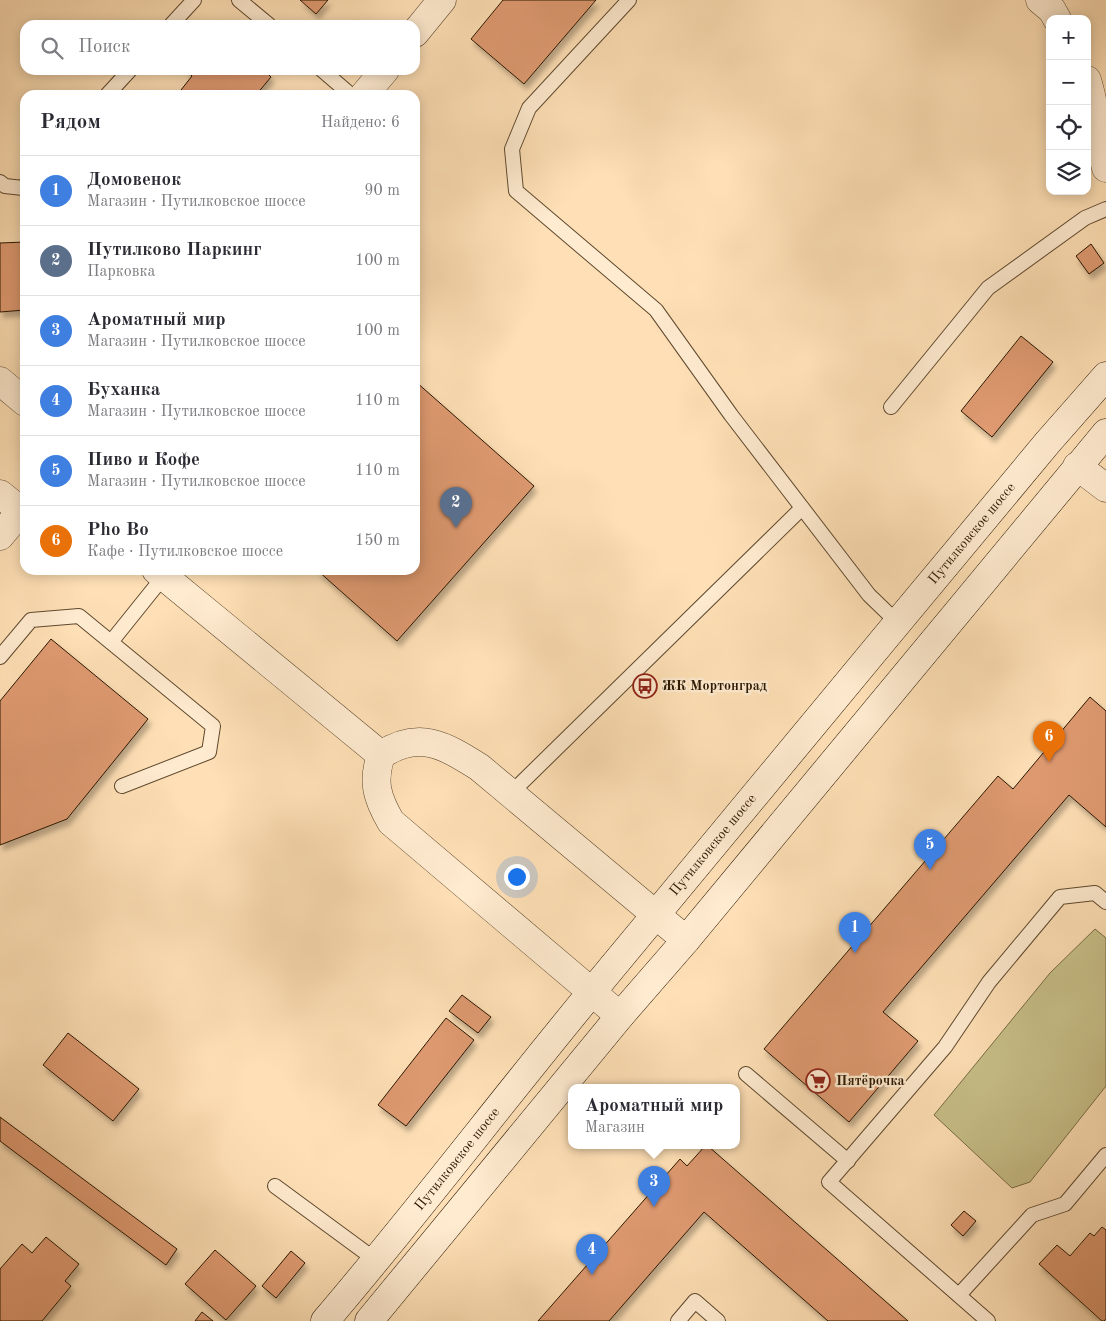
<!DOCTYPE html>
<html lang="ru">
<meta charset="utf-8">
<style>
:root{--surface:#fff;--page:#f2f2f3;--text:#2b2b33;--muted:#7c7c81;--line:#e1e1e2;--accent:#1a73e8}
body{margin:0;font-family:"Old Standard TT",serif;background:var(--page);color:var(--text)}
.controls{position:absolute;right:15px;top:15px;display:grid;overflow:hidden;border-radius:10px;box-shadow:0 2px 12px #0003}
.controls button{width:45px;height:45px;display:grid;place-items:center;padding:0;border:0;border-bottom:1px solid var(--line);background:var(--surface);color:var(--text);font:25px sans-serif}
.you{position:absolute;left:516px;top:876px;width:18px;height:18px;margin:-12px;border:4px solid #fff;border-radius:50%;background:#1a73e8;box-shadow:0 0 0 8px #1a73e833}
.badge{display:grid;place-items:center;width:32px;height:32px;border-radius:50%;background:var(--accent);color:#fff;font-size:16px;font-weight:700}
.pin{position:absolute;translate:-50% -41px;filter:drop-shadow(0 1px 2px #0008)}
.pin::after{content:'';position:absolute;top:26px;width:18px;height:15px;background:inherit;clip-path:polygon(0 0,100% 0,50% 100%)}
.popup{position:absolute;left:568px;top:1084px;width:172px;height:65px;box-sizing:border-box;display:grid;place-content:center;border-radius:10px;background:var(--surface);filter:drop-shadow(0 1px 4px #0005);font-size:16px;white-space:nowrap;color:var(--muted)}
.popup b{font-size:19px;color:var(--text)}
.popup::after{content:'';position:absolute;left:50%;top:100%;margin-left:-10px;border:10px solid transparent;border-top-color:var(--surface)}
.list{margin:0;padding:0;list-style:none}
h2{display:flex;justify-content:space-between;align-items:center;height:65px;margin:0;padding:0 20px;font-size:21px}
h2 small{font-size:16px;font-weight:400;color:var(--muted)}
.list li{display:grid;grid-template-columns:32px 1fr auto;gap:15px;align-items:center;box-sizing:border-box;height:70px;padding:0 20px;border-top:1px solid var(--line)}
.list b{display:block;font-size:19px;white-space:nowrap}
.list p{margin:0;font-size:16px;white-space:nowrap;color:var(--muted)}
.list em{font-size:16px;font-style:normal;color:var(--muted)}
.icon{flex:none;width:28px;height:28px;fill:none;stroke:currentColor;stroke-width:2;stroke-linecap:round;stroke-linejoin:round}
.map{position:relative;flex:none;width:1106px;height:1321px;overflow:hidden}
.search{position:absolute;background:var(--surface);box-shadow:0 2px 12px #0003;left:20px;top:20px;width:400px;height:55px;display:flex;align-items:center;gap:12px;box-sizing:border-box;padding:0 18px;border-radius:15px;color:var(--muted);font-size:19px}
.panel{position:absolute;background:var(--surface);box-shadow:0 2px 12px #0003;left:20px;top:90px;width:400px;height:485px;border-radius:15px}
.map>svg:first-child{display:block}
</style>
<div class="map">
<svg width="1106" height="1321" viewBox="0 0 1106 1321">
<defs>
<filter id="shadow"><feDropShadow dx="3" dy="5.5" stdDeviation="2.5" flood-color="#0004"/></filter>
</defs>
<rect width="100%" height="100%" fill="#ffe0b6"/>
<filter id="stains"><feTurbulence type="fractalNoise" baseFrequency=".004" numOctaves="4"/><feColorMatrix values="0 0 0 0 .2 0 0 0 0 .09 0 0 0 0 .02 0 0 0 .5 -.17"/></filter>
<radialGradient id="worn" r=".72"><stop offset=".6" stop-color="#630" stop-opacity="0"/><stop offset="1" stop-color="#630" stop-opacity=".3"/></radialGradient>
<polygon fill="#c8c089" stroke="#796c45" points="1095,929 1106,938 1106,1086 1030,1182 1012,1188 934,1115 1050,973"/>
<g fill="#df9a71" stroke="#2a1701" filter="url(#shadow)">
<polygon points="300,0 328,0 316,14"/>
<polygon points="503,0 596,0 524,84 471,39"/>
<polygon points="185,70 266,70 265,71 271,77 256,95 177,95 192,76"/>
<polygon points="25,242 25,310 0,312 0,243"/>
<polygon points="1091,244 1104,263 1089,274 1076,256"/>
<polygon points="1021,336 1053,362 992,437 961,411"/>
<polygon points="415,381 534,486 397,641 317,570 415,570"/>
<polygon points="51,639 148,719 67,819 0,845 0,701"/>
<polygon points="1090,697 1106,711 1106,827 1069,795 883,1012 918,1041 849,1122 764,1049 998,776 1013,789"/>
<polygon points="462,995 491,1017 478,1033 449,1011"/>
<polygon points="446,1018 474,1040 406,1126 378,1105"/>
<polygon points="68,1033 139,1089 113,1121 43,1065"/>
<polygon points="0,1117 177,1249 166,1265 0,1141"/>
<polygon points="705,1146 708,1146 908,1321 828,1321 704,1212 609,1321 538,1321 680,1159 687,1166"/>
<polygon points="964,1211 976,1221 963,1236 951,1225"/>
<polygon points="1102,1227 1106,1230 1106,1319 1104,1321 1102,1321 1039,1264 1057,1245 1070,1256 1090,1233 1094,1236"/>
<polygon points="46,1237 79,1264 65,1281 71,1286 42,1321 0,1321 0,1269 22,1244 32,1253"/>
<polygon points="215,1250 256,1286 226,1320 185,1284"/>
<polygon points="291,1251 305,1263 276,1298 262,1286"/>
<polygon points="202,1312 213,1321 195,1321"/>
</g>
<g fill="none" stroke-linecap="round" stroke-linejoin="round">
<g stroke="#5f492e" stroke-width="16">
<g id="service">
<polyline points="239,0 269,25"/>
<polyline points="629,0 529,108 512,149 516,191 656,310 731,415 869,595 898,623"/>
<polyline points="171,25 194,0"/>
<polyline points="322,70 351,95"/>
<polyline points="107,95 130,70"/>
<polyline points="0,182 5,186 23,188 25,185"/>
<polyline points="891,407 988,288 1085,218 1106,209"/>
<polyline points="111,642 164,576"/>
<polyline points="0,657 31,620 79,616 213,726 209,752 122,786"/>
<polyline points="511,793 802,508"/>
<polyline points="746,1074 848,1161"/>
<polyline points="275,1186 377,1261"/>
<polyline points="959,1295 1032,1215 1065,1204 1106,1155"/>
<polyline points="678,1321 695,1301 718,1321"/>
<polyline points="988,1321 829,1182 945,1047 989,982 1060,897 1095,893 1106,902"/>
</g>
</g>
<g stroke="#5f492e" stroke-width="29">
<g id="minor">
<polyline points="1040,0 1052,10 1057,19"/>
<polyline points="415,33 442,0"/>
<path d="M1087 80C1096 109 1098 139 1106 168"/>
<polyline points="364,95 385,70"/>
<polyline points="0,381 25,402"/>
<polyline points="1077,466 1106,488"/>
<polyline points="0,494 21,511"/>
<polyline points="0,536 25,506"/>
<polyline points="156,570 381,755"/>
<path d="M620 1016 391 822C377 798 372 782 381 755 419 730 444 745 479 767L686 940"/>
</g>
</g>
<g stroke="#2a1701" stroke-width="29">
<g id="secondary">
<path id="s1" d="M325 1321C418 1212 504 1098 595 988 745 805 897 624 1048 442L1106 376"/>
<polyline points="369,1321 620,1016 686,940 1106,433"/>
</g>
</g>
<use href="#service" stroke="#ffebd0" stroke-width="14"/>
<use href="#minor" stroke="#ffebd0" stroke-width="28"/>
<use href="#secondary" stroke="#ffebd0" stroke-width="28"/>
</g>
<defs>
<g id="bus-ring" transform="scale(1.25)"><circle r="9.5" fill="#ffebd0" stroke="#8f2418" stroke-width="1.5"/><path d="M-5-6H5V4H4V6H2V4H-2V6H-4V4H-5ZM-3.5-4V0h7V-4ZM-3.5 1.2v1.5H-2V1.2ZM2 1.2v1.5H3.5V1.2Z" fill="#8f2418"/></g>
<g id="supermarket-ring" transform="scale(1.25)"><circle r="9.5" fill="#ffebd0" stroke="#8f2418" stroke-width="1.5"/><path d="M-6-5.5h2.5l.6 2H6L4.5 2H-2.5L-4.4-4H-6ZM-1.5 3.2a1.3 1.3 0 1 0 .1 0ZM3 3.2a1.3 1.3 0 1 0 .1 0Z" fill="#8f2418"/></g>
</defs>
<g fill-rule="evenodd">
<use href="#bus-ring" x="645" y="686"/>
<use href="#supermarket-ring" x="818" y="1081"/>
</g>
<g text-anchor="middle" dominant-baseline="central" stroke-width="4.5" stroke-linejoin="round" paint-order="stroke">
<g font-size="14" fill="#2a1701" stroke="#ffebd0">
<text stroke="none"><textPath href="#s1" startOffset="1019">Путилковское шоссе</textPath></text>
<text stroke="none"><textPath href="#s1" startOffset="614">Путилковское шоссе</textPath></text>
<text stroke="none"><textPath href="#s1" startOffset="209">Путилковское шоссе</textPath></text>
</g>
<g font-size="14" font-weight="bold" fill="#2a1701" stroke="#ffebd0" text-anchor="start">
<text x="662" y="686">ЖК Мортонград</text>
<text x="836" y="1081">Пятёрочка</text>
</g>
</g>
<rect width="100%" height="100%" filter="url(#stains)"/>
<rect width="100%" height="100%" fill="url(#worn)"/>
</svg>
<div class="controls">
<button>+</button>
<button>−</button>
<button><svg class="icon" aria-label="locate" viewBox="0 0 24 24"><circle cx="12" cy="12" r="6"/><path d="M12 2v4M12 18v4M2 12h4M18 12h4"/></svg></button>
<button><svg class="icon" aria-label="layers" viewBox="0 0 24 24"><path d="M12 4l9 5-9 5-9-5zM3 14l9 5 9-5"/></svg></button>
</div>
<div class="you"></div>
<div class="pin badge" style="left:855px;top:953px;background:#3f7fe0">1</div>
<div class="pin badge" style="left:456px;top:528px;background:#5c6f8a">2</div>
<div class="pin badge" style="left:654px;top:1207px;background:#3f7fe0">3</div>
<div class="popup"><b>Ароматный мир</b>Магазин</div>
<div class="pin badge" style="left:592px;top:1275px;background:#3f7fe0">4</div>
<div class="pin badge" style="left:930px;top:870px;background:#3f7fe0">5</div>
<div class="pin badge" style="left:1049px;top:762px;background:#e8710a">6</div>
<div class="search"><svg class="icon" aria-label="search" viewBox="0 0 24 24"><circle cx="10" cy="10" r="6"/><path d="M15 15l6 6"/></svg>Поиск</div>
<section class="panel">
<h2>Рядом<small>Найдено: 6</small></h2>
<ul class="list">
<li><span class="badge" style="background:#3f7fe0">1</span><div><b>Домовенок</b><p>Магазин · Путилковское шоссе</p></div><em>90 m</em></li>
<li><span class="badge" style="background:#5c6f8a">2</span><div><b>Путилково Паркинг</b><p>Парковка</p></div><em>100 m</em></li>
<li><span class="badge" style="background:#3f7fe0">3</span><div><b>Ароматный мир</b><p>Магазин · Путилковское шоссе</p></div><em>100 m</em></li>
<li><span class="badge" style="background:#3f7fe0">4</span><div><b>Буханка</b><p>Магазин · Путилковское шоссе</p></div><em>110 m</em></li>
<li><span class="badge" style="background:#3f7fe0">5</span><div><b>Пиво и Кофе</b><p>Магазин · Путилковское шоссе</p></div><em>110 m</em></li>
<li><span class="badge" style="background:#e8710a">6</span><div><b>Pho Bo</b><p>Кафе · Путилковское шоссе</p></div><em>150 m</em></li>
</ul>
</section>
</div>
